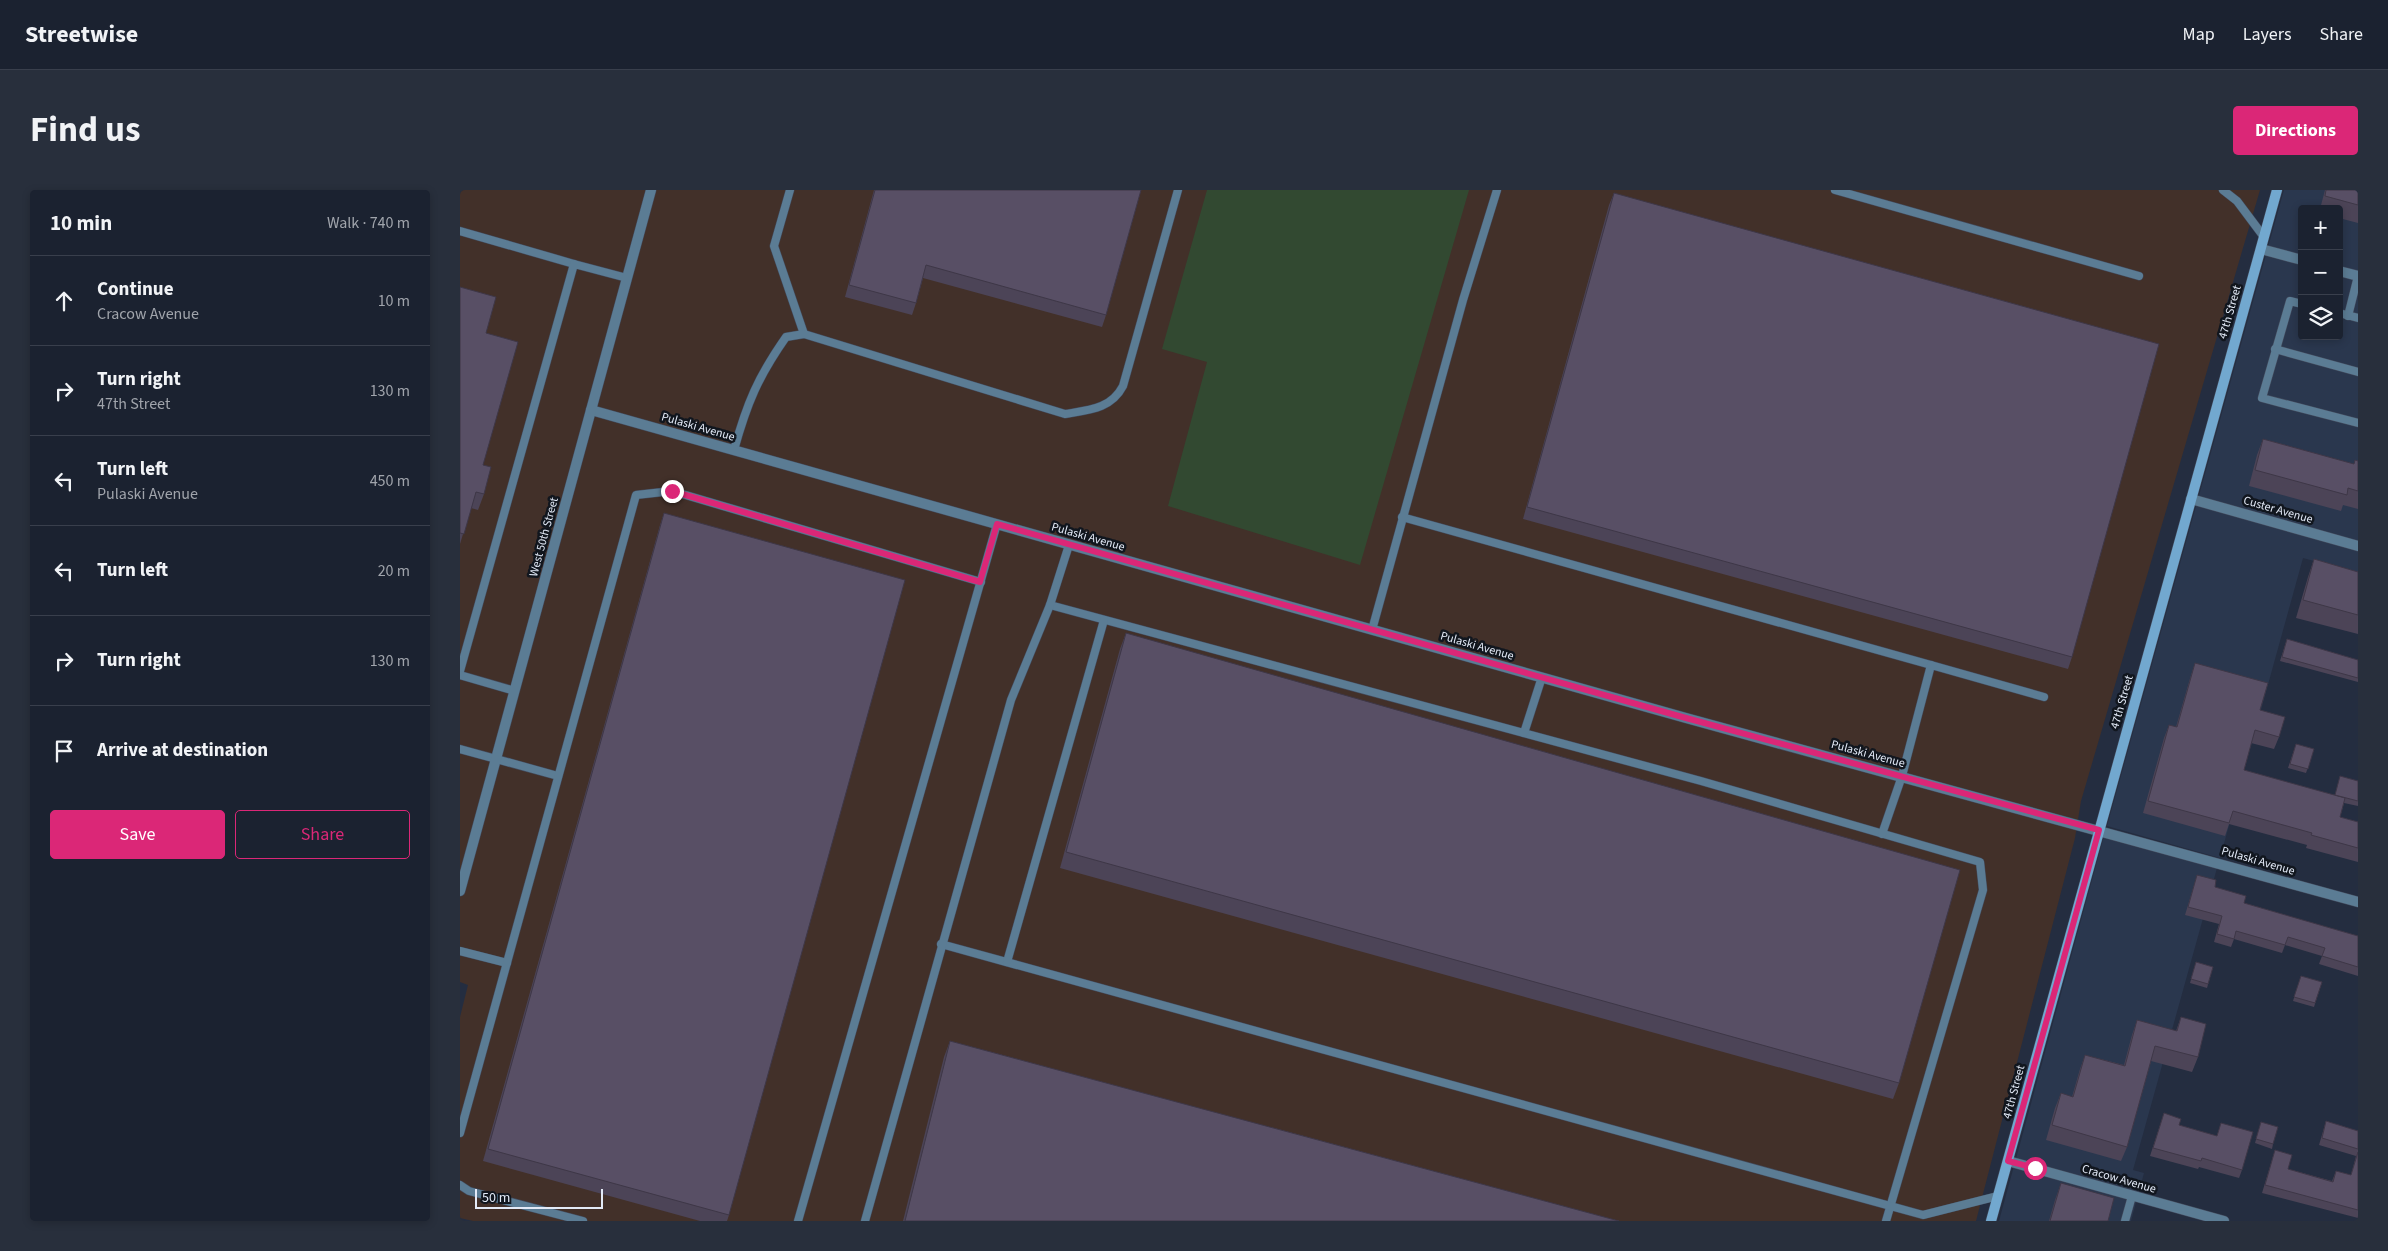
<!DOCTYPE html>
<meta charset="utf-8">
<style>
:root{--surface:#1b2230;--page:#282f3c;--text:#f1f3f6;--muted:#a0a4ab;--line:#393f4c;--accent:#db2777}
body{margin:0;font-family:"Source Sans 3",sans-serif;background:var(--page);color:var(--text)}
.controls{position:absolute;right:15px;top:15px;display:grid;overflow:hidden;border-radius:5px;box-shadow:0 2px 8px #0003}
.controls button{width:45px;height:45px;display:grid;place-items:center;padding:0;border:0;border-bottom:1px solid var(--line);background:var(--surface);color:var(--text);font:25px sans-serif}
.scale{position:absolute;left:15px;bottom:12px;width:128px;box-sizing:border-box;padding-left:5px;border:2px solid #e3eaf7;border-top:0;font-size:14px;line-height:18px;white-space:nowrap;color:#e3eaf7;-webkit-text-stroke:4px #11161e;paint-order:stroke}
.stop{position:absolute;width:15px;height:15px;margin:-11px;border:4px solid #db2777;border-radius:50%;background:#fff}
.stop.end{background:#db2777;border-color:#fff;box-shadow:0 1px 5px #0008}
.list{margin:0;padding:0;list-style:none}
h2{display:flex;justify-content:space-between;align-items:center;height:65px;margin:0;padding:0 20px;font-size:21px}
h2 small{font-size:16px;font-weight:400;color:var(--muted)}
.list li{display:grid;grid-template-columns:32px 1fr auto;gap:15px;align-items:center;box-sizing:border-box;height:90px;padding:0 20px;border-top:1px solid var(--line)}
.list b{display:block;font-size:19px;white-space:nowrap}
.list p{margin:0;font-size:16px;white-space:nowrap;color:var(--muted)}
.list em{font-size:16px;font-style:normal;color:var(--muted)}
.actions{display:flex;gap:10px;padding:15px 20px}
.actions a{flex:1;padding:11px 0;border:1px solid var(--accent);border-radius:5px;text-align:center;font-size:18px;color:var(--accent)}
.actions .main{background:var(--accent);color:#fff}
.icon{flex:none;width:28px;height:28px;fill:none;stroke:currentColor;stroke-width:2;stroke-linecap:round;stroke-linejoin:round}
.map{position:relative;flex:none;width:1898px;height:1031px;overflow:hidden;border-radius:5px}
header{display:flex;align-items:center;gap:30px;box-sizing:border-box;height:70px;padding:0 25px;background:var(--surface);border-bottom:1px solid var(--line)}
header strong{font-size:24px}
nav{display:flex;gap:28px;margin-inline-start:auto;font-size:18px}
.intro{display:flex;align-items:center;justify-content:space-between;box-sizing:border-box;height:120px;padding:0 30px}
h1{margin:0;font-size:35px}
.button{padding:12px 22px;border-radius:5px;background:var(--accent);color:#fff;font-size:18px;font-weight:700}
main{display:flex;gap:30px;padding:0 30px}
aside{flex:1;background:var(--surface);border-radius:5px;box-shadow:0 2px 8px #0003}
.map>svg:first-child{display:block}
</style>
<header>
<strong>Streetwise</strong>
<nav><a>Map</a><a>Layers</a><a>Share</a></nav>
</header>
<div class="intro"><h1>Find us</h1><a class="button">Directions</a></div>
<main>
<aside>
<h2>10 min<small>Walk · 740 m</small></h2>
<ul class="list">
<li><svg class="icon" aria-label="ahead" viewBox="0 0 24 24"><path d="M12 20V5M6 11l6-6 6 6"/></svg><div><b>Continue</b><p>Cracow Avenue</p></div><em>10 m</em></li>
<li><svg class="icon" aria-label="right" viewBox="0 0 24 24"><path d="M7 20v-9h11M14 6l5 5-5 5"/></svg><div><b>Turn right</b><p>47th Street</p></div><em>130 m</em></li>
<li><svg class="icon" aria-label="left" viewBox="0 0 24 24"><path d="M17 20v-9H6M10 6l-5 5 5 5"/></svg><div><b>Turn left</b><p>Pulaski Avenue</p></div><em>450 m</em></li>
<li><svg class="icon" aria-label="left" viewBox="0 0 24 24"><path d="M17 20v-9H6M10 6l-5 5 5 5"/></svg><div><b>Turn left</b></div><em>20 m</em></li>
<li><svg class="icon" aria-label="right" viewBox="0 0 24 24"><path d="M7 20v-9h11M14 6l5 5-5 5"/></svg><div><b>Turn right</b></div><em>130 m</em></li>
<li><svg class="icon" aria-label="arrive" viewBox="0 0 24 24"><path d="M6 21V4h12l-3 4 3 4H6"/></svg><div><b>Arrive at destination</b></div></li>
</ul>
<div class="actions"><a class="main">Save</a><a>Share</a></div>
</aside>
<div class="map">
<svg width="1898" height="1031" viewBox="0 0 1898 1031">
<rect width="100%" height="100%" fill="#242d40"/>
<g fill="#2a374e" fill-rule="evenodd">
<path d="M1824 0H1898V383L1843 368 1760 668 1647 636ZM1842 19H1879V146H1842Z"/>
<polygon points="1644,646 1757,678 1673,980 1684,983 1671,1031 1539,1031"/>
</g>
<polygon fill="#423029" points="0,0 1800,0 1621,611 1615,648 1516,1031 13,1031 0,1028 0,827 8,795 0,792"/>
<polygon fill="#324931" points="747,0 1009,0 900,375 708,316 747,172 702,159"/>
<g fill="none" stroke-linecap="round" stroke-linejoin="round">
<g stroke="#434b5d" stroke-width="9">
<g id="lane">
<polyline points="330,0 314,56 344,144"/>
<polyline points="1375,0 1679,86"/>
<polyline points="1763,0 1777,11 1804,47"/>
<polyline points="0,41 114,74"/>
<polyline points="1842,114 1830,111 1802,208 1898,233"/>
<polyline points="1879,123 1898,128"/>
<polyline points="1888,126 1898,86"/>
<polyline points="1815,159 1898,182"/>
<path d="M274 260C287 213 298 187 326 147L344 144 605 224C629 220 651 219 663 196L718 0"/>
<polyline points="942,327 1471,475"/>
<polyline points="590,415 1241,591 1520,672 1523,700 1426,1031"/>
<polyline points="912,440 1003,110 1037,0"/>
<polyline points="0,481 114,74 167,88"/>
<polyline points="0,485 55,501"/>
<polyline points="1064,543 1082,487"/>
<polyline points="0,559 98,586"/>
<polyline points="1422,644 1442,586 1471,475 1584,507"/>
<polyline points="481,754 1463,1025 1538,1006"/>
<polyline points="0,761 47,773"/>
<polyline points="547,772 644,430"/>
<polyline points="0,943 176,305 212,301 521,392"/>
<polyline points="0,995 9,1001 123,1031"/>
<polyline points="338,1031 537,334"/>
<polyline points="405,1031 551,510 590,415 609,355"/>
<polyline points="1665,1031 1672,1006"/>
</g>
</g>
<g stroke="#434b5d" stroke-width="11">
<g id="street">
<polyline points="1801,59 1842,70"/>
<polyline points="1879,81 1898,86"/>
<polyline points="131,220 1226,528 1898,712"/>
<polyline points="1731,309 1898,356"/>
<polyline points="0,701 191,0"/>
<polyline points="1548,971 1764,1031"/>
</g>
</g>
<g stroke="#434b5d" stroke-width="11">
<polyline id="secondary" points="1531,1031 1817,0"/>
</g>
<use href="#lane" stroke="#5b7c94" stroke-width="8"/>
<use href="#street" stroke="#5b7c94" stroke-width="10"/>
<use href="#secondary" stroke="#72a8cf" stroke-width="10"/>
</g>
<g fill="#4c4457">
<polygon points="414,0 681,0 646,125 642,137 463,88 456,113 452,125 385,107"/>
<polygon points="1865,0 1898,0 1898,33 1879,28 1879,19 1860,19"/>
<polygon points="1154,3 1612,467 1608,479 1063,329 1149,15"/>
<polygon points="0,97 26,143 23,275 24,304 18,320 11,318 0,354"/>
<polygon points="1803,249 1894,274 1898,271 1898,319 1883,315 1881,321 1789,296 1797,265"/>
<polygon points="204,323 269,1025 267,1031 240,1031 23,971 200,335"/>
<polygon points="1854,369 1898,382 1898,444 1836,428 1848,387"/>
<polygon points="666,443 1439,893 1433,909 600,678 660,459"/>
<polygon points="1827,449 1898,470 1898,492 1820,471"/>
<polygon points="1735,473 1800,520 1819,547 1814,559 1791,553 1784,580 1874,605 1898,591 1898,616 1884,613 1880,627 1898,632 1898,672 1846,658 1847,655 1769,634 1765,646 1683,623 1704,548 1709,535 1716,537 1731,485"/>
<polygon points="1836,554 1854,559 1846,583 1828,578"/>
<polygon points="1737,685 1755,697 1784,713 1898,746 1898,786 1859,774 1862,766 1825,755 1822,763 1774,749 1771,757 1754,752 1759,734 1725,725"/>
<polygon points="1736,772 1753,777 1747,798 1730,793"/>
<polygon points="1841,786 1862,792 1854,817 1833,811"/>
<polygon points="1721,827 1738,867 1732,882 1691,871 1667,957 1661,971 1586,950 1595,918 1601,903 1612,907 1620,879 1625,865 1664,875 1672,845 1677,830 1716,841"/>
<polygon points="490,851 1159,1031 443,1031 484,867"/>
<polygon points="1704,923 1719,935 1757,946 1761,933 1782,980 1779,988 1739,977 1738,979 1690,966"/>
<polygon points="1866,931 1898,941 1898,1028 1802,1003 1815,960 1828,979 1872,991 1876,981 1891,985 1896,966 1859,955"/>
<polygon points="1801,932 1813,954 1812,959 1795,953"/>
<polygon points="1601,993 1648,1031 1589,1031 1595,1010"/>
</g>
<g fill="#584f65" stroke="#3e3747">
<polygon points="415,0 681,0 646,125 466,75 456,113 389,95"/>
<polygon points="1866,0 1898,0 1898,15 1865,6"/>
<polygon points="1154,3 1699,154 1612,467 1067,317"/>
<polygon points="0,97 36,107 26,143 58,152 23,275 31,277 24,304 16,302 4,344 0,343"/>
<polygon points="1803,249 1894,274 1895,270 1898,271 1898,301 1888,298 1887,305 1795,280"/>
<polygon points="204,323 445,390 269,1025 28,959"/>
<polygon points="1854,369 1898,382 1898,425 1843,410"/>
<polygon points="666,443 1500,680 1439,893 606,662"/>
<polygon points="1827,449 1898,470 1898,488 1822,467"/>
<polygon points="1735,473 1808,493 1800,520 1825,527 1819,547 1795,540 1784,580 1885,608 1880,627 1898,632 1898,658 1851,645 1852,643 1773,621 1769,633 1688,611 1709,535 1717,537"/>
<polygon points="1836,554 1854,559 1848,579 1830,574"/>
<polygon points="1880,586 1898,591 1898,611 1875,605"/>
<polygon points="1737,685 1756,690 1755,697 1786,706 1784,713 1898,746 1898,777 1862,766 1865,758 1828,747 1825,755 1776,741 1774,749 1757,744 1762,726 1728,717"/>
<polygon points="1736,772 1753,777 1748,794 1731,789"/>
<polygon points="1841,786 1862,792 1855,813 1834,807"/>
<polygon points="1721,827 1746,834 1738,867 1695,856 1667,957 1592,935 1601,903 1613,907 1625,865 1665,876 1677,830 1717,841"/>
<polygon points="490,851 1159,1031 445,1031"/>
<polygon points="1704,923 1721,929 1719,935 1757,946 1761,933 1793,942 1782,980 1742,968 1741,971 1693,958"/>
<polygon points="1866,931 1898,941 1898,959 1862,948"/>
<polygon points="1801,932 1818,937 1813,954 1796,949"/>
<polygon points="1815,960 1832,965 1828,979 1873,992 1876,981 1891,985 1898,962 1898,1020 1805,995"/>
<polygon points="1601,993 1654,1008 1648,1031 1590,1031"/>
</g>
<g fill="none" stroke-linecap="round" stroke-linejoin="round">
<polyline stroke="#db2777" stroke-width="6" points="212,301 520,392 537,334 1226,528 1639,640 1548,971 1575,978"/>
</g>
<g text-anchor="middle" dominant-baseline="central" stroke-width="5" stroke-linejoin="round" paint-order="stroke">
<g font-size="12" fill="#e3eaf7" stroke="#11161e">
<text transform="translate(1770 122) rotate(-74)">47th Street</text>
<text transform="translate(238 237) rotate(16)">Pulaski Avenue</text>
<text transform="translate(1818 320) rotate(16)">Custer Avenue</text>
<text transform="translate(84 347) rotate(-75)">West 50th Street</text>
<text transform="translate(628 347) rotate(16)">Pulaski Avenue</text>
<text transform="translate(1017 456) rotate(16)">Pulaski Avenue</text>
<text transform="translate(1662 512) rotate(-74)">47th Street</text>
<text transform="translate(1408 564) rotate(15)">Pulaski Avenue</text>
<text transform="translate(1798 671) rotate(16)">Pulaski Avenue</text>
<text transform="translate(1554 902) rotate(-75)">47th Street</text>
<text transform="translate(1659 989) rotate(16)">Cracow Avenue</text>
</g>
</g>
</svg>
<div class="controls">
<button>+</button>
<button>−</button>
<button><svg class="icon" aria-label="layers" viewBox="0 0 24 24"><path d="M12 4l9 5-9 5-9-5zM3 14l9 5 9-5"/></svg></button>
</div>
<div class="scale">50 m</div>
<div class="stop" style="left:1575px;top:978px"></div>
<div class="stop end" style="left:212px;top:301px"></div>
</div>
</main>
